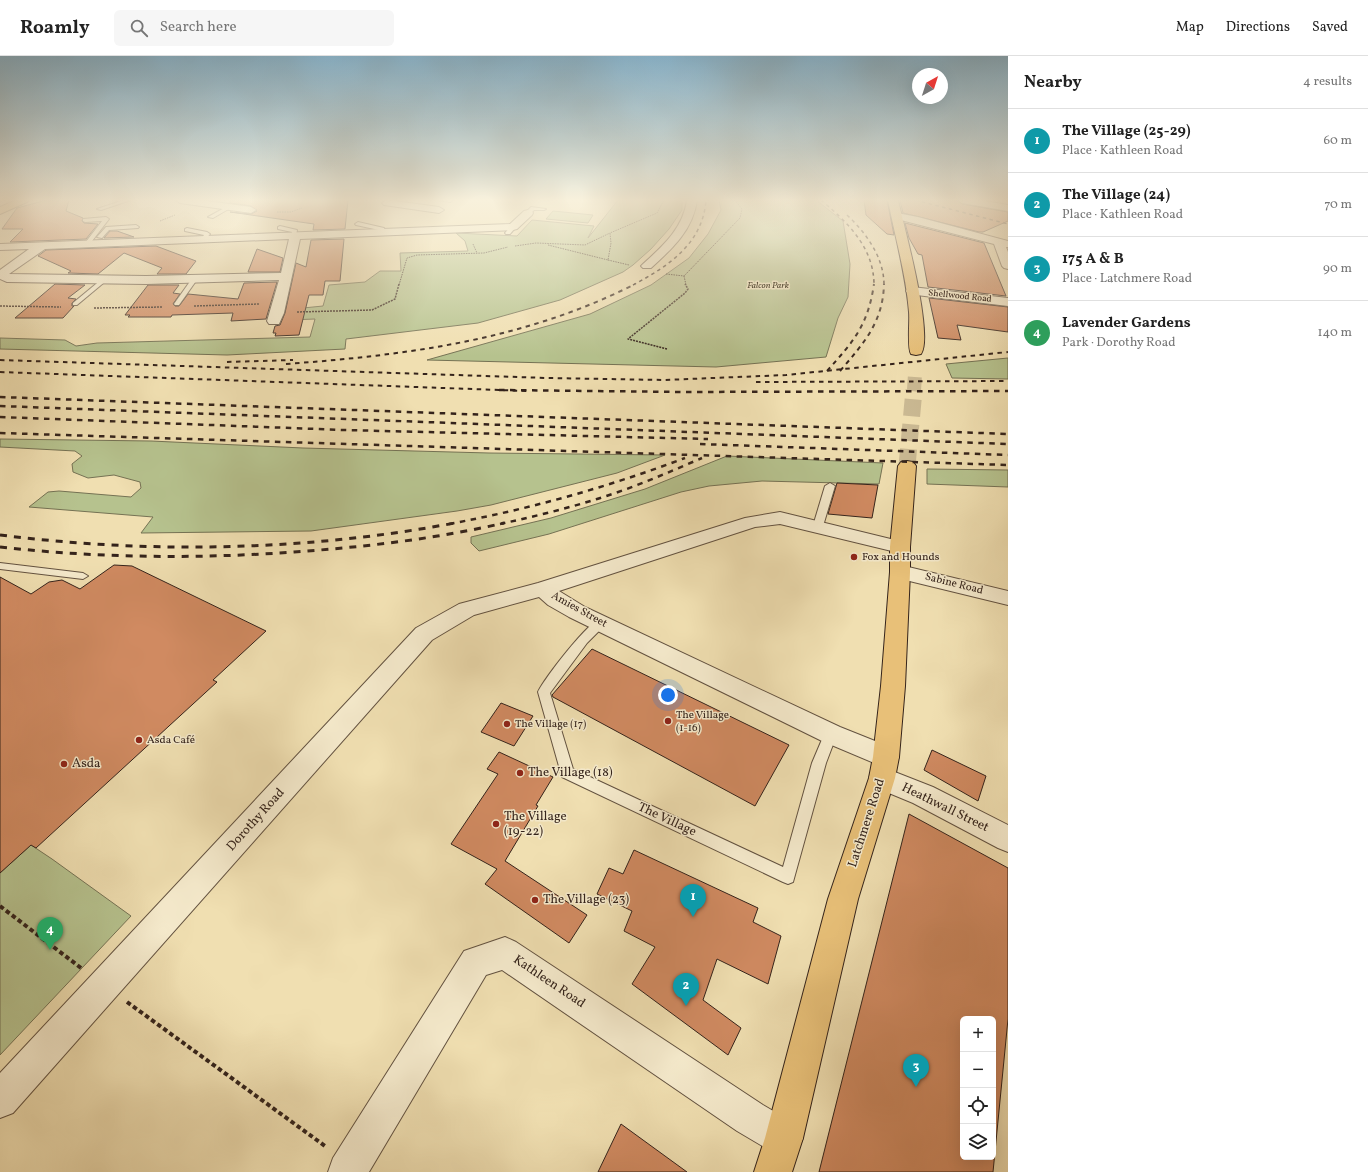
<!DOCTYPE html>
<meta charset="utf-8">
<style>
:root{--surface:#fff;--page:#f6f6f6;--text:#222;--muted:#767676;--line:#e0e0e0;--accent:#0f766e}
body{margin:0;font-family:Vollkorn,serif;background:var(--page);color:var(--text)}
.controls{position:absolute;right:12px;bottom:12px;display:grid;overflow:hidden;border-radius:6px;box-shadow:0 4px 16px #0002}
.controls button{width:36px;height:36px;display:grid;place-items:center;padding:0;border:0;border-bottom:1px solid var(--line);background:var(--surface);color:var(--text);font:20px sans-serif}
.compass{position:absolute;left:912px;top:12px;width:36px;height:36px;border-radius:50%;background:var(--surface);box-shadow:0 4px 16px #0002;rotate:39deg}
.you{position:absolute;left:668px;top:639px;width:14px;height:14px;margin:-10px;border:3px solid #fff;border-radius:50%;background:#1a73e8;box-shadow:0 0 0 6px #1a73e833}
.badge{display:grid;place-items:center;width:26px;height:26px;border-radius:50%;background:var(--accent);color:#fff;font-size:13px;font-weight:700}
.pin{position:absolute;translate:-50% -33px;filter:drop-shadow(0 1px 2px #0008)}
.pin::after{content:'';position:absolute;top:21px;width:14px;height:12px;background:inherit;clip-path:polygon(0 0,100% 0,50% 100%)}
.list{margin:0;padding:0;list-style:none}
h2{display:flex;justify-content:space-between;align-items:center;height:52px;margin:0;padding:0 16px;font-size:17px}
h2 small{font-size:13px;font-weight:400;color:var(--muted)}
.list li{display:grid;grid-template-columns:26px 1fr auto;gap:12px;align-items:center;box-sizing:border-box;height:64px;padding:0 16px;border-top:1px solid var(--line)}
.list b{display:block;font-size:15px;white-space:nowrap}
.list p{margin:0;font-size:13px;white-space:nowrap;color:var(--muted)}
.list em{font-size:13px;font-style:normal;color:var(--muted)}
.icon{flex:none;width:22px;height:22px;fill:none;stroke:currentColor;stroke-width:2;stroke-linecap:round;stroke-linejoin:round}
.map{position:relative;flex:none;width:1008px;height:1116px;overflow:hidden}
header{display:flex;align-items:center;gap:24px;box-sizing:border-box;height:56px;padding:0 20px;background:var(--surface);border-bottom:1px solid var(--line)}
header strong{font-size:19px}
nav{display:flex;gap:22px;margin-inline-start:auto;font-size:14px}
.search{width:280px;height:36px;background:var(--page);display:flex;align-items:center;gap:10px;box-sizing:border-box;padding:0 14px;border-radius:6px;color:var(--muted);font-size:15px}
main{display:flex}
aside{flex:1;background:var(--surface)}
.map>svg:first-child{display:block}
</style>
<header>
<strong>Roamly</strong>
<div class="search"><svg class="icon" aria-label="search" viewBox="0 0 24 24"><circle cx="10" cy="10" r="6"/><path d="M15 15l6 6"/></svg>Search here</div>
<nav><a>Map</a><a>Directions</a><a>Saved</a></nav>
</header>
<main>
<div class="map">
<svg width="1008" height="1116" viewBox="0 0 1008 1116">
<rect width="100%" height="100%" fill="#f0dfb1"/>
<filter id="stains"><feTurbulence type="fractalNoise" baseFrequency=".005" numOctaves="4"/><feColorMatrix values="0 0 0 0 .2 0 0 0 0 .09 0 0 0 0 .02 0 0 0 .5 -.17"/></filter>
<radialGradient id="worn" r=".72"><stop offset=".6" stop-color="#630" stop-opacity="0"/><stop offset="1" stop-color="#630" stop-opacity=".3"/></radialGradient>
<g fill="#b6c28e" stroke="#757254">
<polygon points="618,144 682,144 682,154 669,173 651,193 633,209 623,216 560,244 478,267 346,283 345,293 227,299 0,293 0,282 65,284 76,290 97,287 310,281 315,263 288,264 293,253 323,250 329,229 365,226 380,215 401,215 400,197 468,195 465,185 456,177 517,180 532,164 594,170 588,182"/>
<polygon points="719,144 816,144 843,165 850,208 848,241 838,262 826,301 716,311 427,304 590,258 651,229 689,202 708,178 721,154"/>
<polygon points="553,155 593,159 588,167 546,163"/>
<polygon points="1008,302 1008,323 952,322 946,308"/>
<polygon points="0,383 151,385 303,392 489,397 665,399 617,417 491,449 457,455 311,475 141,477 153,461 29,451 48,436 59,435 131,441 141,432 140,426 114,419 88,422 73,416 72,408 82,400 75,395 0,391"/>
<polygon points="727,400 883,407 879,428 762,425 709,430 681,436 549,478 479,495 471,487 471,481 551,462 645,433"/>
<polygon points="927,413 1008,414 1008,431 927,428"/>
<polygon points="31,789 52,803 131,860 0,999 0,817"/>
</g>
<g fill="#d08a61" stroke="#34231b" fill-rule="evenodd">
<polygon points="47,144 69,144 66,155 83,162 82,165 84,167 98,168 86,183 10,186 23,173 2,173 17,152"/>
<polygon points="230,144 348,144 345,173 313,174 314,168 230,156 251,158 257,155 251,150 230,147"/>
<polygon points="864,144 887,144 894,179 887,178 866,159"/>
<polygon points="900,144 956,144 962,148 1008,156 1008,165 983,176 979,176 903,157"/>
<polygon points="905,167 984,187 1006,240 928,231 922,199 918,198 909,182"/>
<polygon points="110,175 117,175 134,181 104,182"/>
<polygon points="344,183 340,225 325,225 323,239 309,239 299,279 275,280 276,277 273,277 275,270 280,269 285,257 296,207 306,211 311,184"/>
<polygon points="156,190 196,205 186,218 157,218 162,212 124,197 98,218 68,217 71,215 38,200 46,194"/>
<polygon points="257,193 283,202 280,216 248,216"/>
<polygon points="277,226 266,263 231,265 233,257 172,259 171,261 128,261 130,259 125,259 148,229 179,229 173,237 180,238 173,248 175,250 179,250 188,238 238,243 244,227"/>
<polygon points="55,228 85,229 68,242 76,243 72,247 72,250 74,250 63,262 15,262"/>
<polygon points="929,242 1008,251 1008,276 957,269 961,284 938,282"/>
<polygon points="837,427 878,429 872,462 828,458"/>
<polygon points="114,509 132,510 266,575 213,624 217,626 36,792 31,789 0,817 0,521 31,538 49,526 62,524 80,533"/>
<polygon points="592,593 789,689 755,750 553,641 552,639"/>
<polygon points="501,647 533,660 514,690 481,676"/>
<polygon points="932,694 986,720 978,745 924,714"/>
<polygon points="499,696 553,721 536,749 538,750 505,805 587,859 569,887 485,828 497,813 451,788 498,718 487,713"/>
<path d="M909 758 1008 812V963L993 1116H819ZM963 963H993V1101H963Z"/>
<polygon points="634,794 758,852 753,866 781,880 768,928 717,903 703,944 741,972 728,999 632,928 655,891 624,875 632,855 597,838 609,812 623,818"/>
<polygon points="621,1068 687,1116 598,1116"/>
</g>
<g fill="none" stroke-linecap="round" stroke-linejoin="round">
<polyline stroke="#cab993" stroke-width="14" stroke-dasharray="14 7" stroke-linecap="butt" points="914,335 915,318"/>
<polyline stroke="#cab993" stroke-width="17" stroke-dasharray="17 8" stroke-linecap="butt" points="907,410 914,334"/>
<g stroke="#635240" stroke-width="2">
<g id="service">
<polygon points="124,144 131,144 101,154 97,153"/>
<polygon points="438,144 452,144 452,145 450,146"/>
<polygon points="228,150 232,151 213,162 208,161"/>
<polygon points="531,151 546,153 544,154 534,154 530,158 526,158 526,156"/>
<polygon points="106,161 109,163 89,189 85,189 85,187 102,165 85,166 83,165 83,163"/>
<polygon points="358,166 384,172 385,176 382,178 380,177 379,174 356,169 355,168"/>
<polygon points="136,169 139,171 138,172 109,174 102,182 97,181 106,171"/>
<polygon points="280,170 297,174 296,180 291,181 292,176 278,173 278,171"/>
<polygon points="511,170 516,171 510,178 506,178 505,177"/>
<polygon points="187,172 207,176 210,178 204,185 201,183 204,179 185,175 185,173"/>
<polygon points="102,223 107,224 77,249 73,249 73,247"/>
<polygon points="191,224 196,225 179,249 175,249 174,248"/>
<polygon points="830,427 835,430 823,470 821,472 815,472 813,470 825,430"/>
<polygon points="0,507 83,517 88,520 83,523 0,513"/>
<path d="M600 563 604 564 606 567 604 570 587 587 550 637 573 713 783 811 812 707 826 674 831 673 836 674 837 678 826 707 793 826 788 828 783 826 562 721 538 636C545 622 587 567 600 563Z"/>
</g>
</g>
<g stroke="#635240" stroke-width="2">
<g id="minor">
<polygon points="175,144 200,144 251,151 256,154 251,157 180,147"/>
<polygon points="387,144 439,151 444,154 439,157 384,149 382,147"/>
<path d="M687 144H697C693 174 672 193 651 212H643L641 210 643 208C664 189 683 172 687 144Z"/>
<polygon points="957,144 979,144 1008,149 1008,155 962,147"/>
<path d="M528 154 532 155 533 157 532 159 517 173 513 174 300 183 284 257 279 268H269L267 265 279 224 146 228 7 226 0 223V214L29 193 0 194V188L510 168 524 155ZM289 183 281 217 146 220 9 218 45 193Z"/>
<polygon points="897,157 918,161 1008,185 1008,191 1006,191 1008,196 1008,213 1004,212 1002,210 994,188 893,162 892,160 893,158"/>
<polygon points="912,231 1008,242 1008,250 908,238 906,235 908,232"/>
<polygon points="780,456 907,487 910,491 907,495 900,497 780,468 755,471 559,535 585,551 840,671 895,693 899,701 895,709 886,712 822,685 569,561 548,549 539,541 474,559 432,584 13,1057 0,1062 0,1017 416,572 459,548 538,527 745,462"/>
<polygon points="900,509 1008,535 1008,549 893,521 890,516 893,511"/>
<polygon points="882,711 933,731 1008,769 1008,796 998,792 913,747 872,730 869,722 872,714"/>
<polygon points="505,881 516,886 763,1049 797,1069 803,1082 797,1095 784,1101 771,1095 737,1075 502,914 486,919 369,1116 328,1116 333,1102 464,895"/>
</g>
</g>
<g stroke="#34231b" stroke-width="2">
<polygon id="primary" points="16,144 29,144 27,146 0,158 0,151"/>
</g>
<g stroke="#34231b" stroke-width="2">
<g id="trunk">
<path d="M888 144H898C904 170 934 279 921 298L916 299 911 298C907 292 910 265 909 256 906 218 895 181 888 144Z"/>
<polygon points="907,405 913,406 916,410 910,491 910,516 905,630 899,701 895,722 858,843 803,1082 792,1116 754,1116 765,1082 828,843 869,722 873,701 881,630 890,516 890,491 898,410 901,406"/>
</g>
</g>
<g stroke="#34231b" stroke-width="1" stroke-dasharray="1.5 1" stroke-linecap="butt">
<polyline points="277,156 291,156 302,152"/>
<polyline points="160,165 175,159"/>
<polyline points="473,188 477,197"/>
<polyline points="548,189 608,204 611,187 610,177 657,157 664,144"/>
<polyline points="515,190 536,187 585,189 610,177"/>
<polyline points="608,204 629,209"/>
<polyline points="666,218 684,220 740,162 742,153 735,144"/>
<polyline points="684,220 686,229"/>
<polyline points="399,229 407,202 417,199 484,197 508,191"/>
</g>
<g stroke="#34231b" stroke-width="1.5" stroke-dasharray="2 1" stroke-linecap="butt">
<polyline points="0,250 61,251"/>
<polyline points="194,250 259,248"/>
<polyline points="94,252 163,251"/>
<polyline points="297,256 372,254 395,243 399,228"/>
<polyline points="667,293 628,283 685,237 688,233 685,228"/>
</g>
<g stroke="#34231b" stroke-width="4" stroke-dasharray="4.5 3" stroke-linecap="butt">
<polyline points="0,850 81,912"/>
<polyline points="127,946 325,1090"/>
</g>
<use href="#service" fill="#f5eacc" fill-rule="evenodd"/>
<use href="#minor" fill="#f5eacc" fill-rule="evenodd"/>
<use href="#primary" fill="#e8c078" fill-rule="evenodd"/>
<use href="#trunk" fill="#e8c078" fill-rule="evenodd"/>
<g stroke="#34231b" stroke-width="1.5" stroke-dasharray="3.5 3.5" stroke-linecap="butt">
<path d="M821 144C847 166 874 191 874 229"/>
<polyline points="915,144 1008,168"/>
<path d="M847 159C866 177 884 201 884 229"/>
<path d="M633 229C669 210 703 187 706 144"/>
</g>
<g stroke="#34231b" stroke-width="2" stroke-dasharray="4.5 4.5" stroke-linecap="butt">
<polyline points="0,304 547,322 665,324 786,319 1008,296"/>
<polyline points="227,306 293,304"/>
<path d="M286 308C408 299 525 284 635 228"/>
<path d="M827 315C854 285 868 269 874 228"/>
<path d="M840 315C864 287 883 266 884 228"/>
<polyline points="0,316 527,335"/>
<polyline points="756,326 1008,325"/>
</g>
<g stroke="#34231b" stroke-width="2.5" stroke-dasharray="5.5 5.5" stroke-linecap="butt">
<polyline points="499,334 683,336 1008,335"/>
<polyline points="0,341 1008,378"/>
<polyline points="0,350 1008,388"/>
<polyline points="0,361 343,374 708,383"/>
<polyline points="0,377 1008,409"/>
<polyline points="700,388 1008,399"/>
<path d="M449 468C530 453 608 431 685 402"/>
<path d="M500 468C532 461 565 453 597 443 633 432 667 417 702 402"/>
</g>
<g stroke="#34231b" stroke-width="3" stroke-dasharray="7 7" stroke-linecap="butt">
<path d="M0 479C151 498 305 495 455 467"/>
<path d="M0 491C98 502 196 503 294 496 364 491 435 483 504 467"/>
</g>
</g>
<linearGradient id="sky" x2="0" y2="1"><stop stop-color="#89b7d1"/><stop offset="0.48" stop-color="#f8f1dc"/><stop offset="1" stop-color="#f8f1dc" stop-opacity="0"/></linearGradient>
<rect width="1008" height="300" fill="url(#sky)"/>
<g fill="#8f2418" stroke="#f5eacc" stroke-width="1.5">
<circle cx="854" cy="501" r="4"/>
<circle cx="668" cy="665" r="4"/>
<circle cx="507" cy="668" r="4"/>
<circle cx="139" cy="684" r="4"/>
<circle cx="64" cy="708" r="4"/>
<circle cx="520" cy="717" r="4"/>
<circle cx="496" cy="768" r="4"/>
<circle cx="535" cy="844" r="4"/>
</g>
<g text-anchor="middle" dominant-baseline="central" stroke-width="3" stroke-linejoin="round" paint-order="stroke">
<g font-size="9" font-style="italic" fill="#544b38" stroke="#f5eacc">
<text x="768" y="229">Falcon Park</text>
</g>
<g font-size="9" fill="#34231b" stroke="#f5eacc">
<text transform="translate(960 240) rotate(6)">Shellwood Road</text>
</g>
<g font-size="11" fill="#34231b" stroke="#f5eacc" text-anchor="start">
<text x="862" y="501">Fox and Hounds</text>
<text x="676" y="659">The Village<tspan x="676" dy="13">(1-16)</tspan></text>
<text x="515" y="668">The Village (17)</text>
<text x="147" y="684">Asda Café</text>
</g>
<g font-size="11" fill="#34231b" stroke="#f5eacc">
<text transform="translate(954 528) rotate(14)">Sabine Road</text>
<text transform="translate(579 554) rotate(29)">Amies Street</text>
</g>
<g font-size="13" fill="#34231b" stroke="#f5eacc" text-anchor="start">
<text x="72" y="708">Asda</text>
<text x="528" y="717">The Village (18)</text>
<text x="504" y="761">The Village<tspan x="504" dy="15">(19-22)</tspan></text>
<text x="543" y="844">The Village (23)</text>
</g>
<g font-size="13" fill="#34231b" stroke="#f5eacc">
<text transform="translate(945 752) rotate(26)">Heathwall Street</text>
<text transform="translate(256 764) rotate(-48)">Dorothy Road</text>
<text transform="translate(667 764) rotate(25)">The Village</text>
<text transform="translate(867 767) rotate(-72)">Latchmere Road</text>
<text transform="translate(549 926) rotate(34)">Kathleen Road</text>
</g>
</g>
<rect width="100%" height="100%" filter="url(#stains)"/>
<rect width="100%" height="100%" fill="url(#worn)"/>
</svg>
<div class="controls">
<button>+</button>
<button>−</button>
<button><svg class="icon" aria-label="locate" viewBox="0 0 24 24"><circle cx="12" cy="12" r="6"/><path d="M12 2v4M12 18v4M2 12h4M18 12h4"/></svg></button>
<button><svg class="icon" aria-label="layers" viewBox="0 0 24 24"><path d="M12 4l9 5-9 5-9-5zM3 14l9 5 9-5"/></svg></button>
</div>
<svg class="compass" viewBox="-18 -18 36 36"><path d="M0-13l5 13h-10z" fill="#e53935"/><path d="M0 13l5-13h-10z" fill="#767676"/></svg>
<div class="you"></div>
<div class="pin badge" style="left:693px;top:861px;background:#0f9aa8">1</div>
<div class="pin badge" style="left:686px;top:950px;background:#0f9aa8">2</div>
<div class="pin badge" style="left:916px;top:1031px;background:#0f9aa8">3</div>
<div class="pin badge" style="left:50px;top:894px;background:#2e9e5b">4</div>
</div>
<aside>
<h2>Nearby<small>4 results</small></h2>
<ul class="list">
<li><span class="badge" style="background:#0f9aa8">1</span><div><b>The Village (25-29)</b><p>Place · Kathleen Road</p></div><em>60 m</em></li>
<li><span class="badge" style="background:#0f9aa8">2</span><div><b>The Village (24)</b><p>Place · Kathleen Road</p></div><em>70 m</em></li>
<li><span class="badge" style="background:#0f9aa8">3</span><div><b>175 A &amp; B</b><p>Place · Latchmere Road</p></div><em>90 m</em></li>
<li><span class="badge" style="background:#2e9e5b">4</span><div><b>Lavender Gardens</b><p>Park · Dorothy Road</p></div><em>140 m</em></li>
</ul>
</aside>
</main>
